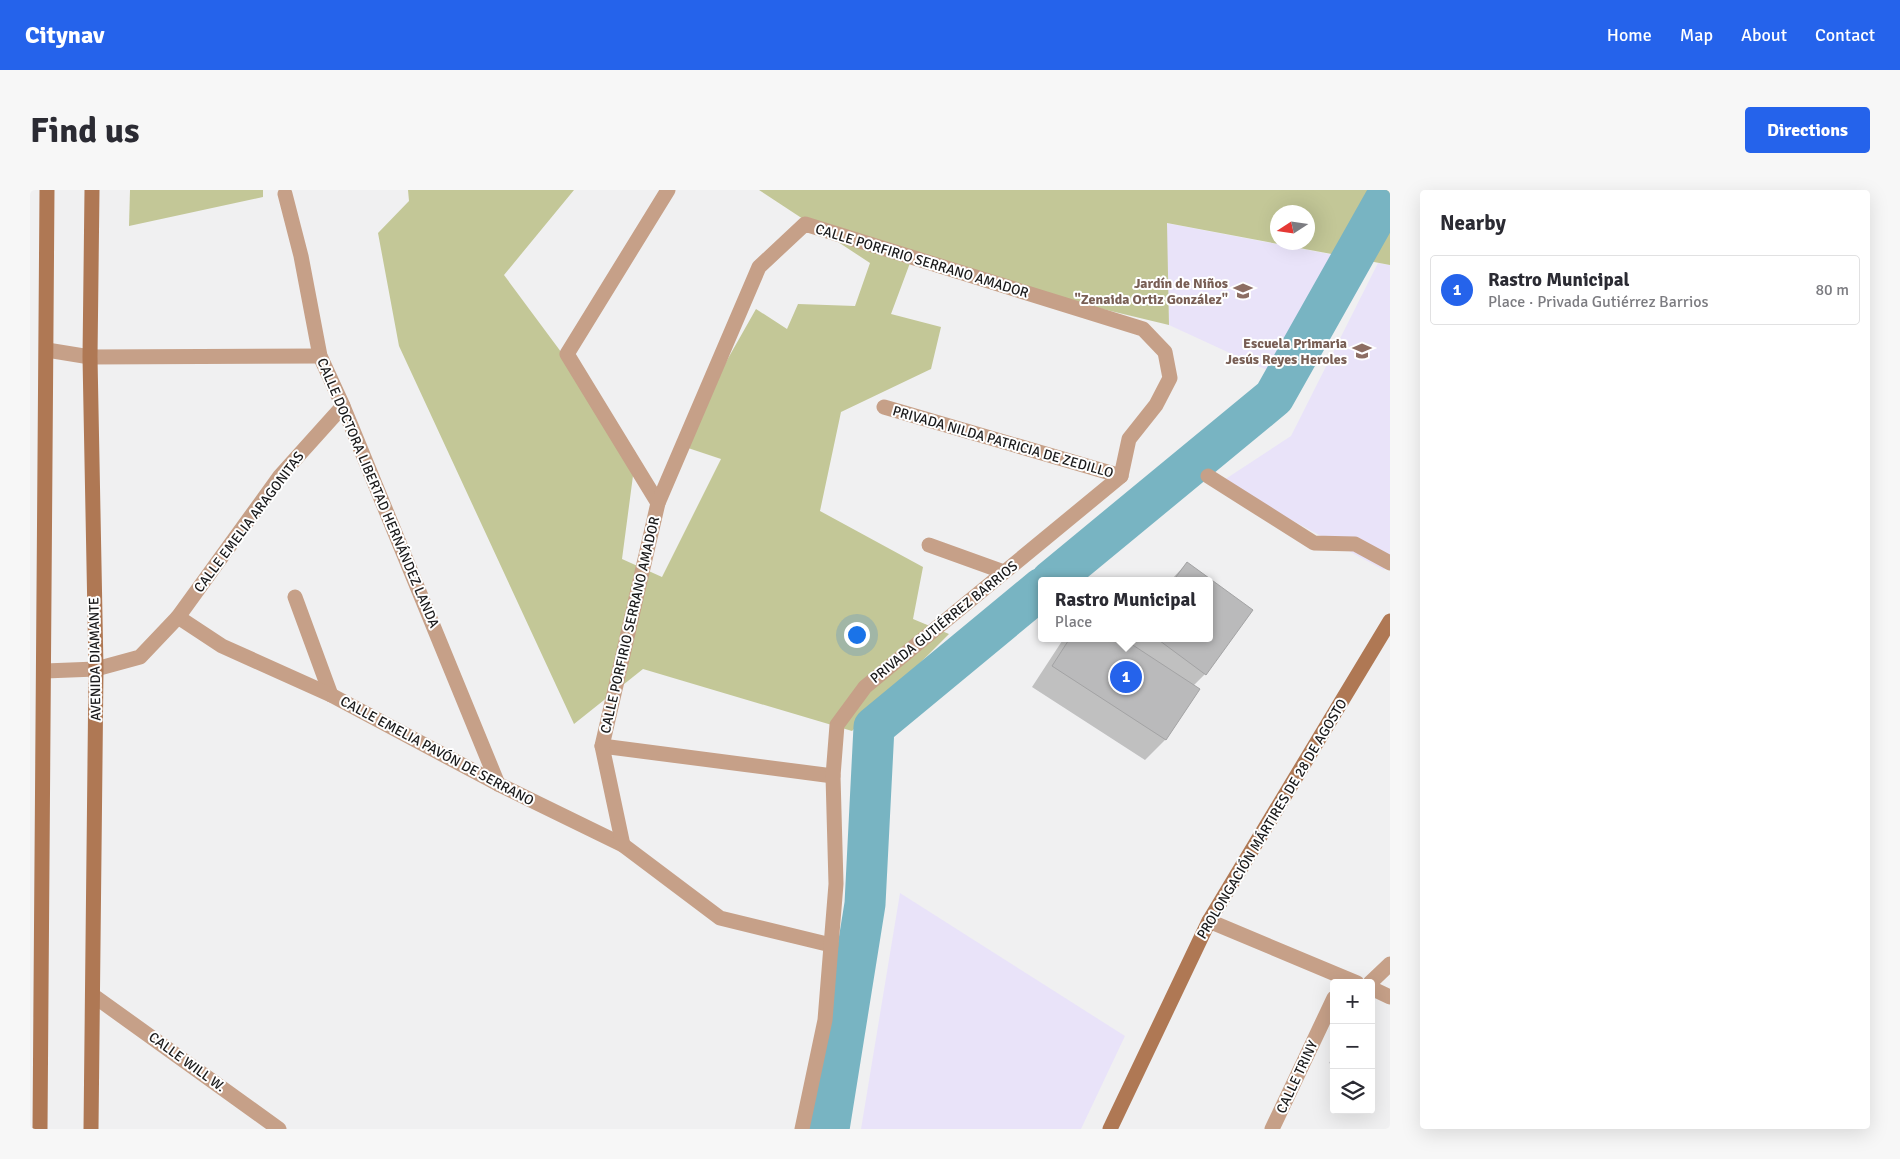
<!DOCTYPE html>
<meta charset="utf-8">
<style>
:root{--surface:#fff;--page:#f7f7f7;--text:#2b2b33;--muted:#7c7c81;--line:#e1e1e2;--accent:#2563eb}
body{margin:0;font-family:Signika,sans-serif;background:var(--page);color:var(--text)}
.controls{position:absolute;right:15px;bottom:15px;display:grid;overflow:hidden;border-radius:5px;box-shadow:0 5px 20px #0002}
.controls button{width:45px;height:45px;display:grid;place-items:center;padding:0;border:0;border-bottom:1px solid var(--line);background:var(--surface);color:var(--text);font:25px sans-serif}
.compass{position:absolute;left:1240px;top:15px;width:45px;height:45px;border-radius:50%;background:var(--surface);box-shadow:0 5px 20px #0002;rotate:258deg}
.you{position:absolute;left:826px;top:444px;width:18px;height:18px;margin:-12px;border:4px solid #fff;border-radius:50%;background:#1a73e8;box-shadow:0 0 0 8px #1a73e833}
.badge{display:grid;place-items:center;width:32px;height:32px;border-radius:50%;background:var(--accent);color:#fff;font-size:16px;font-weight:700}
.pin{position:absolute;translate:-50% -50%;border:2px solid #fff;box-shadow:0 1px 5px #0006}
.popup{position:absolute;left:1008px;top:387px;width:175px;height:65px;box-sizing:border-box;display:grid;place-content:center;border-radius:5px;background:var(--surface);filter:drop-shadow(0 1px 4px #0005);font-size:16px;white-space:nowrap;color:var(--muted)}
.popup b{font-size:19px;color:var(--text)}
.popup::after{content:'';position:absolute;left:50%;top:100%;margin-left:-10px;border:10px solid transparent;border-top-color:var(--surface)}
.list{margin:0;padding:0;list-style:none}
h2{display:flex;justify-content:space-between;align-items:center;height:65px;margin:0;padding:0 20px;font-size:21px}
h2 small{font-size:16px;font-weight:400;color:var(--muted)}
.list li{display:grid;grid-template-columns:32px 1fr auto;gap:15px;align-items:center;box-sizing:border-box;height:70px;margin:0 10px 10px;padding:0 10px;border:1px solid var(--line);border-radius:5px}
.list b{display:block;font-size:19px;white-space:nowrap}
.list p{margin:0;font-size:16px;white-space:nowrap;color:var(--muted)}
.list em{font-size:16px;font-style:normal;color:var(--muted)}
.icon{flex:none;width:28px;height:28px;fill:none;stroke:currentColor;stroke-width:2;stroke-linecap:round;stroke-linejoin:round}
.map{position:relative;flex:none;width:1360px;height:939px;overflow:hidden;border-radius:5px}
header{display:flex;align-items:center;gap:30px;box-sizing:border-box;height:70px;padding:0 25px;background:var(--accent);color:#fff}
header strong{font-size:24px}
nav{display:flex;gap:28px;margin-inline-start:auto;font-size:18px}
.intro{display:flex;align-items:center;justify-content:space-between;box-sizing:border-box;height:120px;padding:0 30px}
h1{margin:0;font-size:35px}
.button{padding:12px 22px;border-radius:5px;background:var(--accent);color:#fff;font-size:18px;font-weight:700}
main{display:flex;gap:30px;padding:0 30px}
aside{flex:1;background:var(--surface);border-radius:5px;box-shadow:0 5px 20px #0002}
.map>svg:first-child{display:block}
</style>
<header>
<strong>Citynav</strong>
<nav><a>Home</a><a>Map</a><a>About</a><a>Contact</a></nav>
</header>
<div class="intro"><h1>Find us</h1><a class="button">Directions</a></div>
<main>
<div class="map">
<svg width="1360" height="939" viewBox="0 0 1360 939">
<rect width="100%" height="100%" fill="#f0f0f1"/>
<g fill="#e9e3f9">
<polygon points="1136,33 1309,66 1241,182 1139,135"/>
<polygon points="1348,73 1360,75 1360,368 1354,380 1191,292 1261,246"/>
<polygon points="870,703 1095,846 1051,939 831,939"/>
</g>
<g fill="#c3c797" fill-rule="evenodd">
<polygon points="100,0 233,0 233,7 99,36"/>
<path d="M378 0H544L474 85 606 263 592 369 632 387 691 269 649 255 726 119 757 139 768 114 825 116 840 73 729 0H1360V75L1137 33 1139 135 880 73 861 124 911 137 901 179 811 222 790 321 893 377 883 429 919 444 822 541 613 479 544 534 369 156 348 43 379 11ZM1248 22H1278V52H1248Z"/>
</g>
<g fill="#0003">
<polygon points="1157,373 1222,421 1175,484 1163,496 1168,499 1135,550 1115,570 1002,497 1034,448 1090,448 1096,452 1098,448 1180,448 1180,391 1140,391"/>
<polygon points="1304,865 1304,875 1299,873"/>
</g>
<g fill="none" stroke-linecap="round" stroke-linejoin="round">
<g stroke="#78b4c2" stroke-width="41">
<polyline points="1021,391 1244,207 1360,1"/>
<polyline points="799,939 835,714 844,537 1012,398"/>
</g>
</g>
<g fill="#bababb" stroke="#a3a3a4">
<polygon points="1157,372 1223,420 1176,485 1126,448 1180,448 1180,391 1143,391"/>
<polygon points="1040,448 1092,448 1170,499 1136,550 1022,476"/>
</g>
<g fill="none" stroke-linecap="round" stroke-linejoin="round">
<g stroke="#c6a088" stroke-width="15">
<polyline points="255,4 271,66 290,166 313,216 468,594"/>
<polyline points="17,160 60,167 290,166"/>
<polyline points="854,217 1091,286"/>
<polyline points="1178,286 1284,353 1325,354 1360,373"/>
<polyline points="628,313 537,164 638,0"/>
<polyline points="899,355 974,382"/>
<polyline points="265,407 301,505"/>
<polyline points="148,427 192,456 301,505 468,594 593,655 690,728 801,755"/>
<polyline points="15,481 66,479 110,467 148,427 250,286 313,216"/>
<polyline points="572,556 803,586"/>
<polyline points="593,655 572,556 628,313 729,77 775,34 1113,139 1135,162 1140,188 1126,215 1099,249 1091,286 835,497 807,535 803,586 806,694 795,830 772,939"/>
<polyline points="1179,731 1327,793"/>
<polyline points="1340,793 1360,774"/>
<polyline points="1341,798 1360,807"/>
<polyline points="64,806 249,939"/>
<polyline points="1242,939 1304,808"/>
</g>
<g stroke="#af7854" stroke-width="15">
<polyline points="10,939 17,0"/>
<polyline points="61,939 66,479 60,167 62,0"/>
<polyline points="1080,939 1179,731 1360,431"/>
</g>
</g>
<defs>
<g id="school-bare" transform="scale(1.5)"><path d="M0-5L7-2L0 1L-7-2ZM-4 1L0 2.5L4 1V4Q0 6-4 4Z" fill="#8d6e63" stroke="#fff" stroke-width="2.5" paint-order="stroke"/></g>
</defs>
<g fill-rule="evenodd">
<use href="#school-bare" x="1213" y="101"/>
<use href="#school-bare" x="1332" y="161"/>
</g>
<g text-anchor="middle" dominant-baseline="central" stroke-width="4" stroke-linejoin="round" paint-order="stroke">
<g font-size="14" fill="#1a1a1b" stroke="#fff">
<text transform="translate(892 71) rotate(17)">CALLE PORFIRIO SERRANO AMADOR</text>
<text transform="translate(973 252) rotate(16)">PRIVADA NILDA PATRICIA DE ZEDILLO</text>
<text transform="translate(348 303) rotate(67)">CALLE DOCTORA LIBERTAD HERNÁNDEZ LANDA</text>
<text transform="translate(219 332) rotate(-53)">CALLE EMELIA ARAGONITAS</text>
<text transform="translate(914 432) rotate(-39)">PRIVADA GUTIÉRREZ BARRIOS</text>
<text transform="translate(600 435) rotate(-77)">CALLE PORFIRIO SERRANO AMADOR</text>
<text transform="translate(65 469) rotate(-91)">AVENIDA DIAMANTE</text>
<text transform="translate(407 561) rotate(28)">CALLE EMELIA PAVÓN DE SERRANO</text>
<text transform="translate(1242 629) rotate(-59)">PROLONGACIÓN MÁRTIRES DE 28 DE AGOSTO</text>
<text transform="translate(157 872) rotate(36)">CALLE WILL W.</text>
<text transform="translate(1267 887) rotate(-65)">CALLE TRINY</text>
</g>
<g font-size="14" font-weight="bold" fill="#785e54" stroke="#fff" text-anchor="end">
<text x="1198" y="93">Jardín de Niños<tspan x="1198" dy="16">"Zenaida Ortiz González"</tspan></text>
<text x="1317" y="153">Escuela Primaria<tspan x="1317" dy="16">Jesús Reyes Heroles</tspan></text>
</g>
</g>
</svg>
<div class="controls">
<button>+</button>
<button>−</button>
<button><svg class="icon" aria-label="layers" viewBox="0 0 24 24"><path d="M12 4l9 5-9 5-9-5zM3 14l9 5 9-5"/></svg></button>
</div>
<svg class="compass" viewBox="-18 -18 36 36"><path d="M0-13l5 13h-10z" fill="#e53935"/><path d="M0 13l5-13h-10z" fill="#7c7c81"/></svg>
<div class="you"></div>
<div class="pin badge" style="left:1096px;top:487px">1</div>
<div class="popup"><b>Rastro Municipal</b>Place</div>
</div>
<aside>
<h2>Nearby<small></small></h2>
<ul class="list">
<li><span class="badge">1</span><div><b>Rastro Municipal</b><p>Place · Privada Gutiérrez Barrios</p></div><em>80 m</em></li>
</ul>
</aside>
</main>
